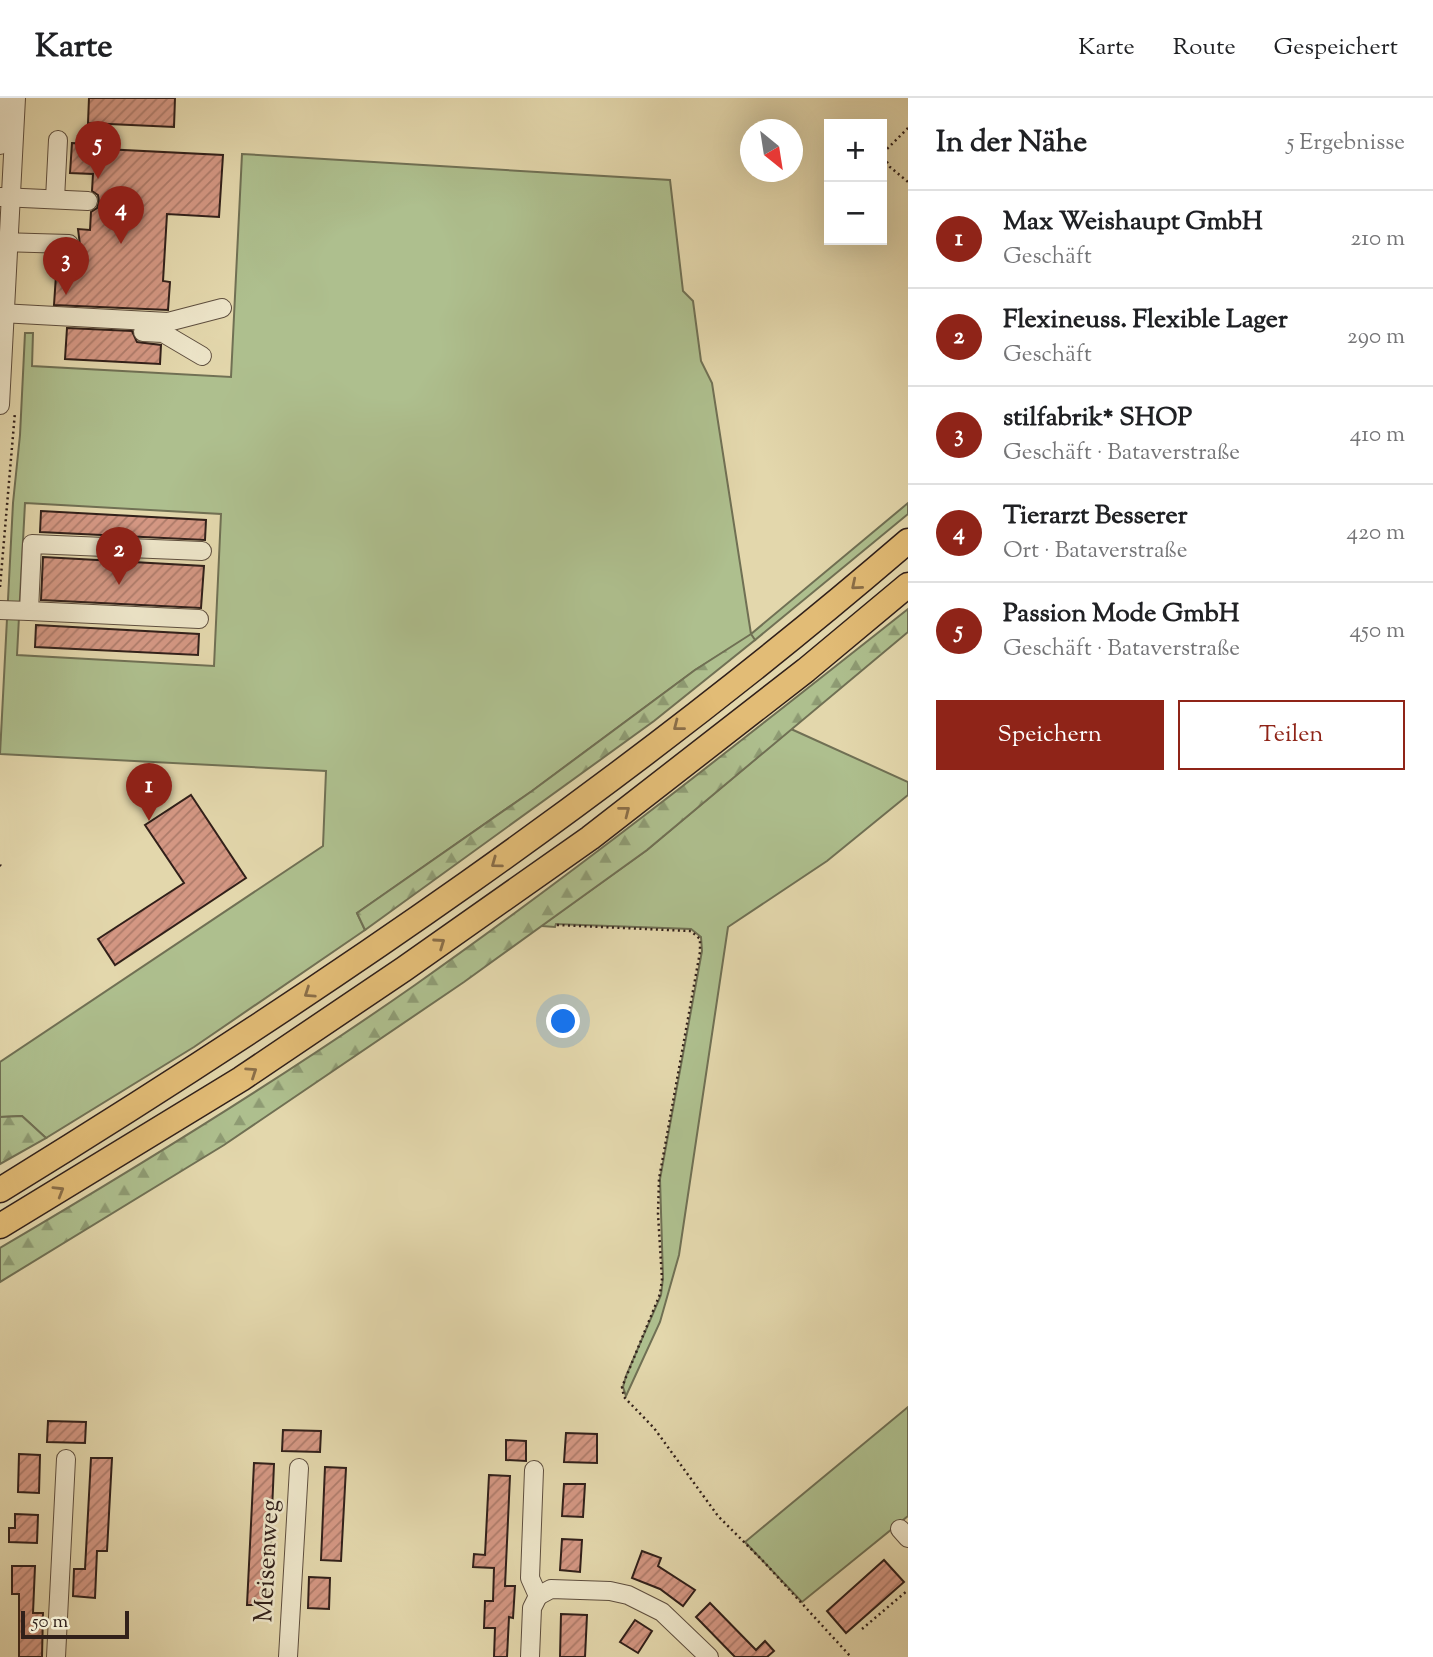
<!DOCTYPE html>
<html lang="de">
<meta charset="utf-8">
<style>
:root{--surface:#fff;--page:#f2f2f2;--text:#202124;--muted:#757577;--line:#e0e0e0;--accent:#8f2418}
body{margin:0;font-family:"Sorts Mill Goudy",serif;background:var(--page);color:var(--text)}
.controls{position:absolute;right:21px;top:21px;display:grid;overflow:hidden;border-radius:0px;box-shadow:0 7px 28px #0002}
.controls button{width:63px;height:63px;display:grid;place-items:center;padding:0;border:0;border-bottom:2px solid var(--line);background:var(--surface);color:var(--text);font:35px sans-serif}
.compass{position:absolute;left:740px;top:21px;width:63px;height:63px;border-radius:50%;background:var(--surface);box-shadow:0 7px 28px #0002;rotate:150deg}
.scale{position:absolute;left:21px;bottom:18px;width:108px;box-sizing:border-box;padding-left:7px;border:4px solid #31201a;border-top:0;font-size:19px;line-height:24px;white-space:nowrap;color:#31201a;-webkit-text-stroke:5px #ede5c9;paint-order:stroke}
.you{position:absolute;left:564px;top:924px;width:24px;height:24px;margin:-18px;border:5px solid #fff;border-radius:50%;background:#1a73e8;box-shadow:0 0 0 10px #1a73e833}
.badge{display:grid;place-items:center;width:46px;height:46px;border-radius:50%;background:var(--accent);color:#fff;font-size:23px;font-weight:700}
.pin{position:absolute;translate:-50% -58px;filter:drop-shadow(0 2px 4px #0008)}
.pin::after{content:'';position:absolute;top:37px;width:24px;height:21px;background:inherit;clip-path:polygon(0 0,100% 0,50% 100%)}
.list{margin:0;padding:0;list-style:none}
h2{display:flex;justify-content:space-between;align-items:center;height:91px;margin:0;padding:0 28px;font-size:30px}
h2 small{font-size:23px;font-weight:400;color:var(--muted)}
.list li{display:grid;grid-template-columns:46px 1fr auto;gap:21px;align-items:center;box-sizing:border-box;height:98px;padding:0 28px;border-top:2px solid var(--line)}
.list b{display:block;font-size:26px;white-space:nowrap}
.list p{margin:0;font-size:23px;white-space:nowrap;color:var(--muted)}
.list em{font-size:23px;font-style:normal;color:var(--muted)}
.actions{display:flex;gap:14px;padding:21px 28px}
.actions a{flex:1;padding:16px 0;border:2px solid var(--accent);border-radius:0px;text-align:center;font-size:24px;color:var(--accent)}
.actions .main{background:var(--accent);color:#fff}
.map{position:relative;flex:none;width:908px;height:1559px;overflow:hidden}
header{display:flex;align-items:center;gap:42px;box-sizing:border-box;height:98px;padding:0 35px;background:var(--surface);border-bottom:2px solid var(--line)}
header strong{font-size:33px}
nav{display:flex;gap:38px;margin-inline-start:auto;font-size:24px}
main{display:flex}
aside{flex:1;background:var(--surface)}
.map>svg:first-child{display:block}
</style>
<header>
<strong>Karte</strong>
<nav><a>Karte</a><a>Route</a><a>Gespeichert</a></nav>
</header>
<main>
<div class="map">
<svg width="908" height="1559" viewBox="0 0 908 1559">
<defs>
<pattern id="forest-firs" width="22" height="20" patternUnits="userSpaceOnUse" patternTransform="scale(1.75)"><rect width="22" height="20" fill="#aebf8e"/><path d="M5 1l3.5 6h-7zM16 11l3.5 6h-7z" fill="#8e9b73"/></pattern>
<pattern id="building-hatch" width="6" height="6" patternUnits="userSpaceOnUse" patternTransform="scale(1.75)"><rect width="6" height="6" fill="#d49783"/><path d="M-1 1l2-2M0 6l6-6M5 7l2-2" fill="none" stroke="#ad7b6a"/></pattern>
</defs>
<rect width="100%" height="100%" fill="#e3d7ac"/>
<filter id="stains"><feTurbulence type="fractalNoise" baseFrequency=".00286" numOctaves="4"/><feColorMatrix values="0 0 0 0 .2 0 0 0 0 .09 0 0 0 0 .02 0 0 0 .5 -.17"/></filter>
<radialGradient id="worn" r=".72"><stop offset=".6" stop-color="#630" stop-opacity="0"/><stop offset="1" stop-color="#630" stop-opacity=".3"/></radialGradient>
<g fill="#aebf8e" stroke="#707054" stroke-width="2" fill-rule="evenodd">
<path d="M242 56 670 82 683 193 693 203 701 263 712 285 751 536 908 405V416L755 542 751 537 695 572 532 693 357 815 365 832 194 949 46 1040 22 1018 0 1019V964L323 748 326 673 0 656 13 405 20 337 25 235H33L32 268 231 279ZM25 405 221 416 214 568 17 557Z"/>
<polygon points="791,631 908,684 908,697 827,763 728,829 679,1157 660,1224 626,1298 623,1289 626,1278 661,1197 663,1180 660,1081 702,853 701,839 691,831 556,826 555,829 541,828 647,752"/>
<polygon points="908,1309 908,1418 802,1504 745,1444"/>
</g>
<g fill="url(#forest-firs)" stroke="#707054" stroke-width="2">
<path d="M908 511V534L647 752 464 884 224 1047 0 1184V1150C141 1067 281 981 415 887 584 768 746 639 908 511Z"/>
<polygon points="751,536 755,542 654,623 365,832 357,815 532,693 695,572"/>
<polygon points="22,1018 46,1040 0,1066 0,1019"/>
</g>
<g fill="url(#building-hatch)" stroke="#31201a" stroke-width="2">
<polygon points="89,0 175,0 174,29 88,25"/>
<polygon points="72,45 104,47 104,51 223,57 219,119 167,116 163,183 170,184 168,212 54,207 56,177 76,178 77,154 80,147 78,131 90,132 91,114 97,110 99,104 98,97 92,93 93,76 70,75"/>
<polygon points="67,230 132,233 137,244 161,247 160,266 65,261"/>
<polygon points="41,413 206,422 205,442 40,434"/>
<polygon points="43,459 204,468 201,510 41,502"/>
<polygon points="36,527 199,536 198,557 35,549"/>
<polygon points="191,697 246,780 115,867 98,841 184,785 145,727"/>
<polygon points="48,1323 86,1324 85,1345 47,1344"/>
<polygon points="283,1332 321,1333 320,1354 282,1353"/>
<polygon points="566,1335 597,1336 597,1365 564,1364"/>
<polygon points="506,1342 526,1343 526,1363 506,1362"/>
<polygon points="19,1356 40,1357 39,1395 18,1394"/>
<polygon points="91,1360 112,1360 107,1453 97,1453 95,1500 73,1498 74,1471 85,1471"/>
<polygon points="254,1365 274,1366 268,1507 247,1507"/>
<polygon points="325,1369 346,1370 341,1463 321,1462"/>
<polygon points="489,1377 510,1378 505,1488 515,1488 513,1520 509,1519 507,1559 494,1559 495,1530 484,1530 485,1503 493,1503 494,1470 473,1469 474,1456 485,1457"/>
<polygon points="564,1386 585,1386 583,1419 562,1418"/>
<polygon points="15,1416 38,1417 37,1445 9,1444 9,1430 15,1430"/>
<polygon points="562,1441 582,1442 580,1474 560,1472"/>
<polygon points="642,1453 661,1460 658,1468 695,1492 683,1508 660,1491 632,1480"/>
<polygon points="884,1462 904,1484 846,1535 827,1513"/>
<polygon points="12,1468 35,1468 33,1515 43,1515 42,1559 19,1559 19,1496 12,1496"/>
<polygon points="309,1479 330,1480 329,1511 308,1510"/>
<polygon points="710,1505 756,1552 765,1543 774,1553 767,1559 735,1559 696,1519"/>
<polygon points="561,1516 587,1517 585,1559 560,1559"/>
<polygon points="635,1522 652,1533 638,1555 620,1544"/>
</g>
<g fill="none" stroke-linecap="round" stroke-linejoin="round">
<g stroke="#5e4e3e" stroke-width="20">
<g id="minor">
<polyline points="0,47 3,0"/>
<polyline points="1,99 88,103"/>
<polyline points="55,101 58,42"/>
<polyline points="0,144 69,146"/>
<polyline points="0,215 168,224 222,210"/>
<polyline points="143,234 163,235 202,258"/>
<polyline points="0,307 16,0"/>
<polyline points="0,512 29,513"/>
<polyline points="199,521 29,513 32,446 202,453"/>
<polyline points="900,1431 908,1440"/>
<polyline points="538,1498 551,1491 610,1493 628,1497 662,1514 709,1559"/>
<polyline points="56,1559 66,1361"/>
<polyline points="288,1559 299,1370"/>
<polyline points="530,1559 532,1510 538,1498 530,1480 534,1372"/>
</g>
</g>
<g stroke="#31201a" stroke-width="27">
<g id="highway">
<path d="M0 1092C317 897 626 686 908 443"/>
<polyline points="0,1128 241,981 404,871 590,740 806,572 908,487"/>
</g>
</g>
<g stroke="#31201a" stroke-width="2.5" stroke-dasharray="2 3.5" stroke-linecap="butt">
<polyline points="908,30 885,53 884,59 890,69 908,84"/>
<polyline points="0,489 15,314"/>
<polyline points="0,767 1,768"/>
<polyline points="557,827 691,833 700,841 700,854 659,1081 658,1116 662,1181 660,1196 622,1289 624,1299 654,1330 718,1418 763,1463 851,1559"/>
<polyline points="862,1531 908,1492"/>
</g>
<use href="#minor" stroke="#ede5c9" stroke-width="18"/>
<use href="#highway" stroke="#e2bc76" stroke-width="24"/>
</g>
<defs><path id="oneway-chevron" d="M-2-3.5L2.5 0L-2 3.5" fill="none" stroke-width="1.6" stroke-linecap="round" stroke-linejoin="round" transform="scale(1.75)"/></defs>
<g stroke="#8a6e48">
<use href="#oneway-chevron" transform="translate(856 487) rotate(140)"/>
<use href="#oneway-chevron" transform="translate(678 628) rotate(142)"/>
<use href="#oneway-chevron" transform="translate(625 713) rotate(-38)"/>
<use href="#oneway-chevron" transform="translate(496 765) rotate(144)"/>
<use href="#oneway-chevron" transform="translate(440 845) rotate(-35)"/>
<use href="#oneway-chevron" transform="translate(309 895) rotate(146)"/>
<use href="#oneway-chevron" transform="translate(252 974) rotate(-34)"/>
<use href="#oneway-chevron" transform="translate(59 1093) rotate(-31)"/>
</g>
<g text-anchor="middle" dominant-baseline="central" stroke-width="5" stroke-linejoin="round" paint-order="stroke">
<g font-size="26" fill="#31201a" stroke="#ede5c9">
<text transform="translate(268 1463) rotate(-87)">Meisenweg</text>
</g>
</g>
<rect width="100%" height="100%" filter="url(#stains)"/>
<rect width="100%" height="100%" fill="url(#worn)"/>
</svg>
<div class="controls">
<button>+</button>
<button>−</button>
</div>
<svg class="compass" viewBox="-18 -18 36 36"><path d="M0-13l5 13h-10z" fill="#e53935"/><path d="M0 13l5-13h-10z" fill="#757577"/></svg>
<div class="scale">50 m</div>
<div class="you"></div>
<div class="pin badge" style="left:149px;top:723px">1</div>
<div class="pin badge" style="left:119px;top:487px">2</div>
<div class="pin badge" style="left:66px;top:197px">3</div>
<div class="pin badge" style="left:121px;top:146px">4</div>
<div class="pin badge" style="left:98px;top:81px">5</div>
</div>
<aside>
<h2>In der Nähe<small>5 Ergebnisse</small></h2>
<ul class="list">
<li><span class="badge">1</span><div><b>Max Weishaupt GmbH</b><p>Geschäft</p></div><em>210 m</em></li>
<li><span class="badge">2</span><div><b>Flexineuss. Flexible Lager</b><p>Geschäft</p></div><em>290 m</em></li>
<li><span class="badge">3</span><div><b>stilfabrik* SHOP</b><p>Geschäft · Bataverstraße</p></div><em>410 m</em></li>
<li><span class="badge">4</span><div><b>Tierarzt Besserer</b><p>Ort · Bataverstraße</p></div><em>420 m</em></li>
<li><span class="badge">5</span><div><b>Passion Mode GmbH</b><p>Geschäft · Bataverstraße</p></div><em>450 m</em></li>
</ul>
<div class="actions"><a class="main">Speichern</a><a>Teilen</a></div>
</aside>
</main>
